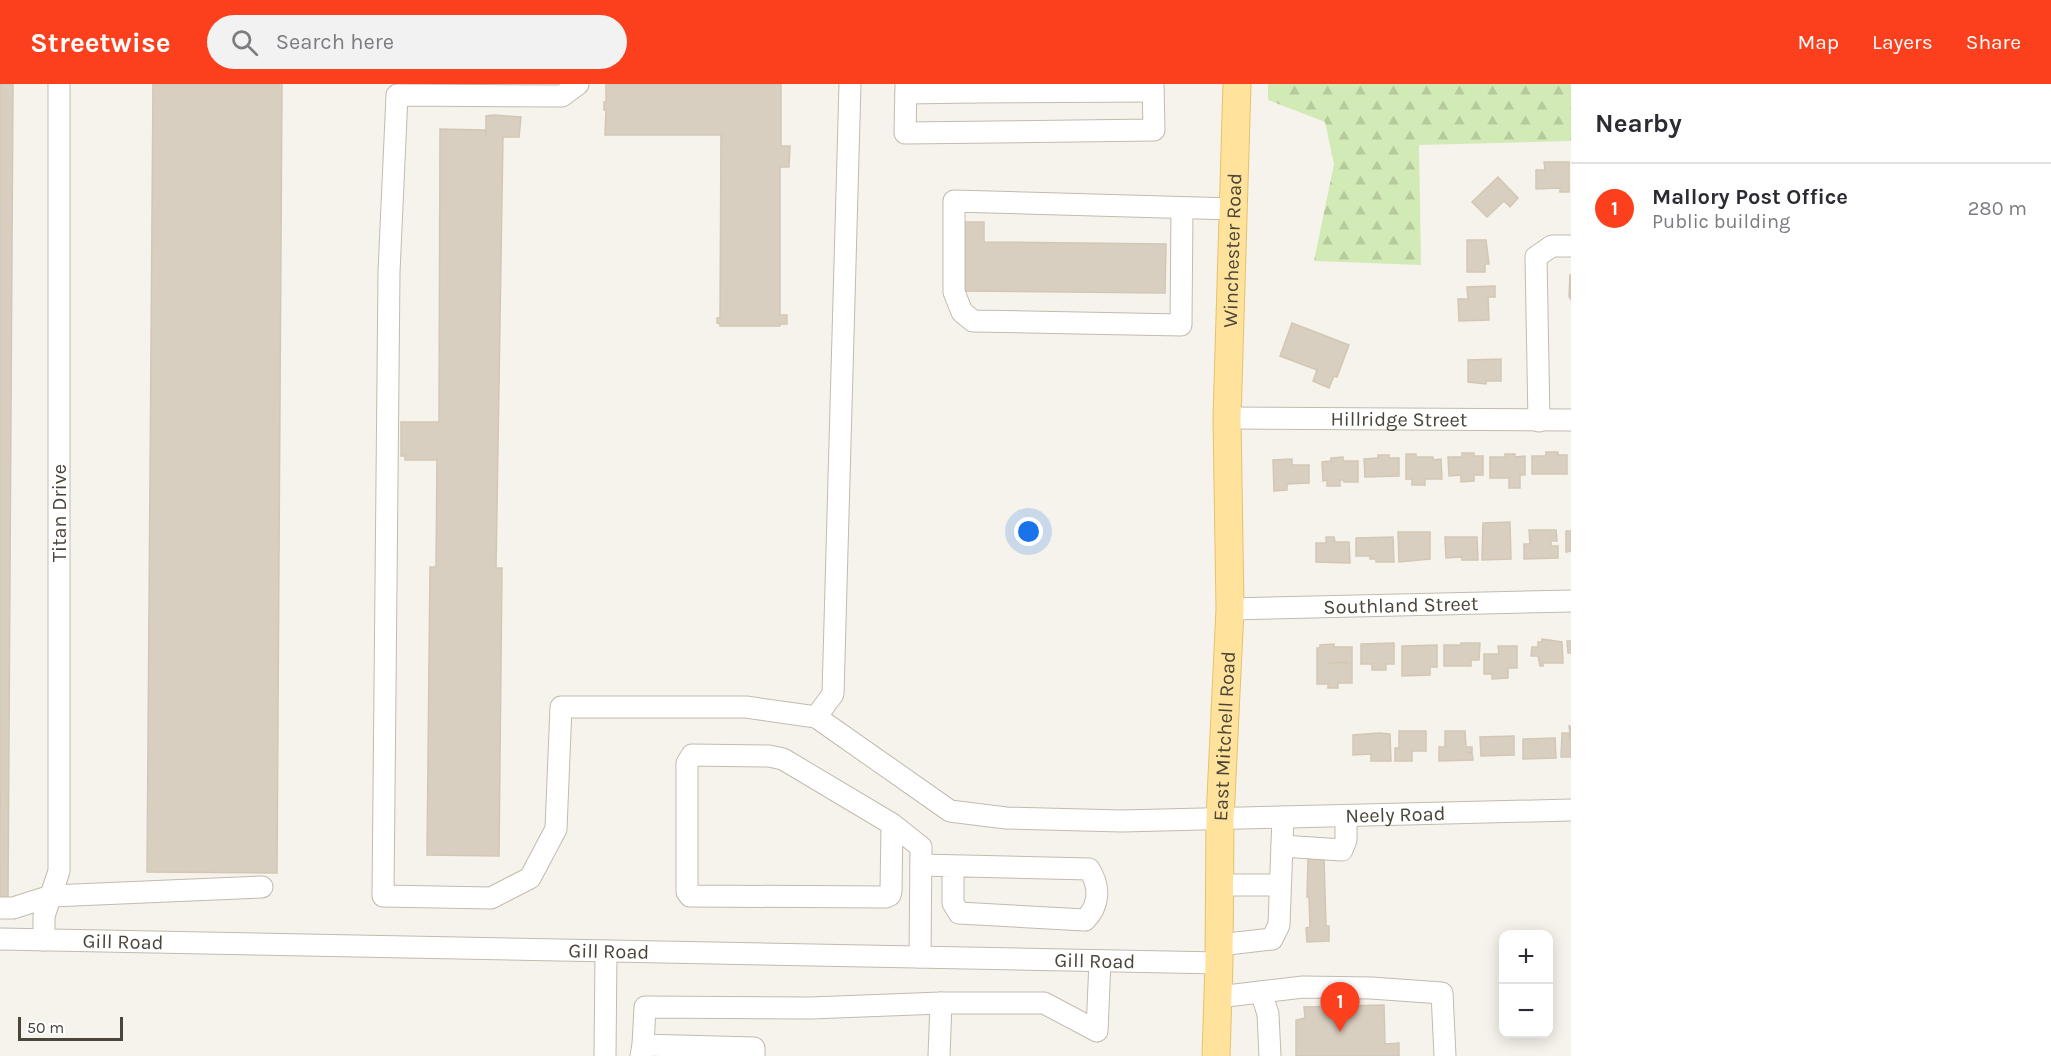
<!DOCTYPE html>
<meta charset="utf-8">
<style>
:root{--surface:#fff;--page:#f2f2f3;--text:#2b2b33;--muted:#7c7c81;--line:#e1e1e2;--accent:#fc3f1d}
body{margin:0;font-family:Karla,sans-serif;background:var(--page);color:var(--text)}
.controls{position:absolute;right:18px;bottom:18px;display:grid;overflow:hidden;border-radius:12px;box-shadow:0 3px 15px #0003}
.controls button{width:54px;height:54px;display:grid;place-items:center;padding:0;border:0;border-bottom:2px solid var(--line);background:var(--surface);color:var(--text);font:30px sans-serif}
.scale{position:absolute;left:18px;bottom:15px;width:105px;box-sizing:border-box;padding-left:6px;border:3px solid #4b4439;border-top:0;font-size:16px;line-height:21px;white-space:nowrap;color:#4b4439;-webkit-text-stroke:4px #fff;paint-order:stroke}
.you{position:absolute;left:1029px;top:448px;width:21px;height:21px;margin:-15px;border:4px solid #fff;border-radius:50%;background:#1a73e8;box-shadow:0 0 0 9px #1a73e833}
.badge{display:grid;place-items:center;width:39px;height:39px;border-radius:50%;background:var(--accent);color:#fff;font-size:20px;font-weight:700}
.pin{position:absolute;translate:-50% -50px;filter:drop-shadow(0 2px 3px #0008)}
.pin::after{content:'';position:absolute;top:32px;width:21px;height:18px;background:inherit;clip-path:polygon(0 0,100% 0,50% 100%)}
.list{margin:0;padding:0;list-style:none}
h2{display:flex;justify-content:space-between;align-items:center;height:78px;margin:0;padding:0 24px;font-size:26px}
h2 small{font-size:20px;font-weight:400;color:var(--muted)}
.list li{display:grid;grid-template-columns:39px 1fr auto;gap:18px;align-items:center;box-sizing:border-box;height:90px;padding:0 24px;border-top:2px solid var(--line)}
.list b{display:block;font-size:22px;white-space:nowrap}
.list p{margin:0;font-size:20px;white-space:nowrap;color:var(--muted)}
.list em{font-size:20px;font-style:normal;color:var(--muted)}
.icon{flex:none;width:33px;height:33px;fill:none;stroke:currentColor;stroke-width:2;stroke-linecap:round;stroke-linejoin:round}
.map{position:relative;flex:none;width:1571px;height:972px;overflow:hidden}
header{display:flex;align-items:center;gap:36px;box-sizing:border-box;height:84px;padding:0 30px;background:var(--accent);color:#fff}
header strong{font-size:28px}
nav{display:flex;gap:33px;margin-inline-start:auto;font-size:21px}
.search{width:420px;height:54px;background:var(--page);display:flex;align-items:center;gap:15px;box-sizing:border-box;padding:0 21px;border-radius:33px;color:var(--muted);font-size:22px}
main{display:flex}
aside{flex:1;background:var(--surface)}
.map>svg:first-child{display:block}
</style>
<header>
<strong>Streetwise</strong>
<div class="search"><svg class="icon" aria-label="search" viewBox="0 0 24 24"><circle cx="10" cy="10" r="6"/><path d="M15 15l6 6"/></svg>Search here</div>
<nav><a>Map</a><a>Layers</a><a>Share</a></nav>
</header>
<main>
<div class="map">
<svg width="1571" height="972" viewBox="0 0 1571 972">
<defs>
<pattern id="forest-firs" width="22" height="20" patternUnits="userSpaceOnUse" patternTransform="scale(1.5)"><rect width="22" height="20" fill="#d2eab5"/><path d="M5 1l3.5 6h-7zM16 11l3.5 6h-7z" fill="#b6ca9c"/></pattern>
</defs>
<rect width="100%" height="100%" fill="#f6f3ec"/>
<polygon fill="url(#forest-firs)" points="1268,0 1571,0 1571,57 1419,61 1421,181 1314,177 1334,80 1325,38 1268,16"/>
<g fill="#d8cfc1" stroke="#d3c7b4" stroke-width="1.5">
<polygon points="0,0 13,0 8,815 0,815"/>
<polygon points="153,0 282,0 277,789 147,788"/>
<polygon points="606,0 781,0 781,62 790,62 789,83 780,83 780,231 787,231 787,240 780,240 780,242 720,242 720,240 717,239 717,234 720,234 721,51 605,51 606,26 604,26 604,18 606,18"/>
<polygon points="494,31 521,33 519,53 503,53 496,484 502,484 499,772 427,771 430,483 436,483 437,376 405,376 405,372 401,372 401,338 439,338 440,45 485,46 486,53 486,32"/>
<polygon points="1544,78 1569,78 1569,108 1560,108 1560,104 1536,105 1536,86 1545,86"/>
<polygon points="1498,93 1518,114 1510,123 1504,117 1487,133 1472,118"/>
<polygon points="960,138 984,138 984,158 1166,160 1165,209 959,207"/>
<polygon points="1467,156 1486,156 1489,180 1485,180 1485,188 1467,188"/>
<polygon points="1570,191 1571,191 1571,216 1569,212"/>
<polygon points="1495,202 1495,213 1488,213 1489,236 1459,237 1458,215 1468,215 1467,203"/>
<polygon points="1292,239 1349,261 1337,293 1334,292 1329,304 1313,297 1317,286 1280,272"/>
<polygon points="1501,275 1501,297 1486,297 1486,300 1468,298 1468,276"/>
<polygon points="1546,368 1558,368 1558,371 1567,371 1567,390 1532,390 1532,372 1546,372"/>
<polygon points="1462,369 1474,369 1474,372 1483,372 1483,391 1474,391 1474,397 1461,398 1461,391 1449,392 1448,373 1462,373"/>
<polygon points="1406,370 1416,370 1416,373 1433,373 1433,376 1441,375 1442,395 1425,395 1425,401 1412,401 1412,395 1406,395"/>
<polygon points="1505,370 1515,370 1515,373 1525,372 1525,391 1520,391 1520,404 1509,404 1509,394 1490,394 1490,373 1505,373"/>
<polygon points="1378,371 1389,371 1389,374 1399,374 1399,392 1365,393 1364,375 1378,374"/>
<polygon points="1343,373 1343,377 1358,377 1358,398 1344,398 1344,396 1340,396 1340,402 1327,402 1327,396 1323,397 1322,378 1331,377 1331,374"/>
<polygon points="1292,375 1292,381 1309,381 1309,399 1287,400 1287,406 1274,407 1273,376"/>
<polygon points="1510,438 1511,475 1482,476 1483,439"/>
<polygon points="1529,446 1556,446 1557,457 1551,457 1551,462 1558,462 1558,474 1524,475 1524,460 1530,460"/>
<polygon points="1566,447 1571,447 1571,467 1566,468"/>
<polygon points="1398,448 1430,448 1430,475 1399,478"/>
<polygon points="1326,453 1334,453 1335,458 1349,458 1350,479 1316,478 1316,459 1326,459"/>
<polygon points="1393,453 1394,478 1376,478 1376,475 1370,475 1370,472 1356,472 1356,454"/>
<polygon points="1445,453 1477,453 1478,476 1462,476 1462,473 1446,474"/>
<polygon points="1542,555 1562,558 1563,579 1543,579 1543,582 1540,582 1538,572 1531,572 1532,563 1538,563 1538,558 1542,558"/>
<polygon points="1567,557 1571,557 1571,569 1568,569"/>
<polygon points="1394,559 1394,580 1386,580 1386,586 1372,586 1372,580 1361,580 1361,560"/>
<polygon points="1461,559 1480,559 1479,576 1471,576 1471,582 1444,582 1444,561 1461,561"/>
<polygon points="1334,560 1334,563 1352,563 1352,578 1328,579 1352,579 1352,599 1338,599 1338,604 1328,604 1328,600 1317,600 1317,564 1320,564 1320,561"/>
<polygon points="1437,561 1437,583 1430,583 1430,591 1402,592 1402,562"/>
<polygon points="1498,562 1517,562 1517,584 1508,584 1508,594 1492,595 1492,590 1484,590 1484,570 1499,570"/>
<polygon points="1569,642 1571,642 1571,673 1561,673 1562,649 1569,649 1569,656 1571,656"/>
<polygon points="1399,647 1426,647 1426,667 1412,667 1412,677 1395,677 1395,664 1399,664"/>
<polygon points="1445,647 1465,647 1466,663 1472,663 1472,668 1468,669 1472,669 1473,676 1439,677 1439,663 1445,663"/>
<polygon points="1379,649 1390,650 1391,677 1371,677 1371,670 1353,671 1353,651"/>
<polygon points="1514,652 1514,671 1481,672 1480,653"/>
<polygon points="1555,654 1556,674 1523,675 1523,655"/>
<polygon points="1324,773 1326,842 1329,842 1329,857 1307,858 1306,844 1310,843 1309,813 1307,813 1308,774"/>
<polygon points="1384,921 1385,960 1399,959 1399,972 1296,972 1296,936 1305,934 1304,923"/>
</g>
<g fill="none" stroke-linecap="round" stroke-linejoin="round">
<g stroke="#c2bbae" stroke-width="23">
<g id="minor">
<path id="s1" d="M578 0 562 12 397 11 389 188 383 812 491 814 530 794 556 745 561 623H746L816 633 950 727 1006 734 1122 737 1571 726"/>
<polyline points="906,0 905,49 1154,46 1153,0"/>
<polyline points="974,8 1153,7"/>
<polyline points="906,9 974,8 975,0"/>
<polyline points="1182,124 1181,241 973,237 962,228 954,208 954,117 1233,125"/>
<path id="s2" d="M1227 334 1571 336"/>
<polyline points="1539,337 1536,173 1552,162 1571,162"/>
<path id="s3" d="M1230 525 1571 517"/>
<polyline points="816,633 833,610 850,0"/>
<polyline points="892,740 891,807 890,811 886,813 690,812 687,808 687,679 692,671 769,672 783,675 892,740 921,763 920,873"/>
<polyline points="1282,762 1342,766 1346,756 1346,732"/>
<path d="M921 781 1089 785C1100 802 1100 821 1085 836L959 829 953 819V782"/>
<polyline points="1219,801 1280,801"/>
<polyline points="0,824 13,824 51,812 262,803"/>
<path id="s4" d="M0 855 1219 879"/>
<polyline points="44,856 44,832 59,787 59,0"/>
<polyline points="1219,861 1272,855 1279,841 1283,733"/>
<polyline points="1261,908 1268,930 1270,972"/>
<polyline points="1218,913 1303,903 1371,904 1442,909 1445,972"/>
<polyline points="643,961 645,923 811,924 941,919"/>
<polyline points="605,972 606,867"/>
<polyline points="641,972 643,961 754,964 754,972"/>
<polyline points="939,972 941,919 1044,919 1097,947 1100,877"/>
</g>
</g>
<g stroke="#e6c16a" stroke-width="29">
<g id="major">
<path id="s5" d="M1216 972 1219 879 1220 735 1230 525 1227 334 1237 0"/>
</g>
</g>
<use href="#minor" stroke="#fff" stroke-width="21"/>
<use href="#major" stroke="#ffe39c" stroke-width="27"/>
</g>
<g text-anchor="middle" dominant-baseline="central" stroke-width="4.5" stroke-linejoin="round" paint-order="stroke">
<g font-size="20" fill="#4b4439" stroke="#fff">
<text stroke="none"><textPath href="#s5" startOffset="806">Winchester Road</textPath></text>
<text stroke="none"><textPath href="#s2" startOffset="172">Hillridge Street</textPath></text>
<text transform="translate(59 429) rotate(-90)">Titan Drive</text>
<text stroke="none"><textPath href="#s3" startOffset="171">Southland Street</textPath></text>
<text stroke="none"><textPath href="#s5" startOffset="320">East Mitchell Road</textPath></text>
<text stroke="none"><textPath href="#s1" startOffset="2181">Neely Road</textPath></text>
<text stroke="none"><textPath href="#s4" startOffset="123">Gill Road</textPath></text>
<text stroke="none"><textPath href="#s4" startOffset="609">Gill Road</textPath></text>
<text stroke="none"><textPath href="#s4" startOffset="1095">Gill Road</textPath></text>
</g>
</g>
</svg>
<div class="controls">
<button>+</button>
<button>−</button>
</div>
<div class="scale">50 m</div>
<div class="you"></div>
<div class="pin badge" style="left:1340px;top:948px">1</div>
</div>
<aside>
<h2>Nearby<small></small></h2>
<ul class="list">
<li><span class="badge">1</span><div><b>Mallory Post Office</b><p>Public building</p></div><em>280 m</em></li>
</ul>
</aside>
</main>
